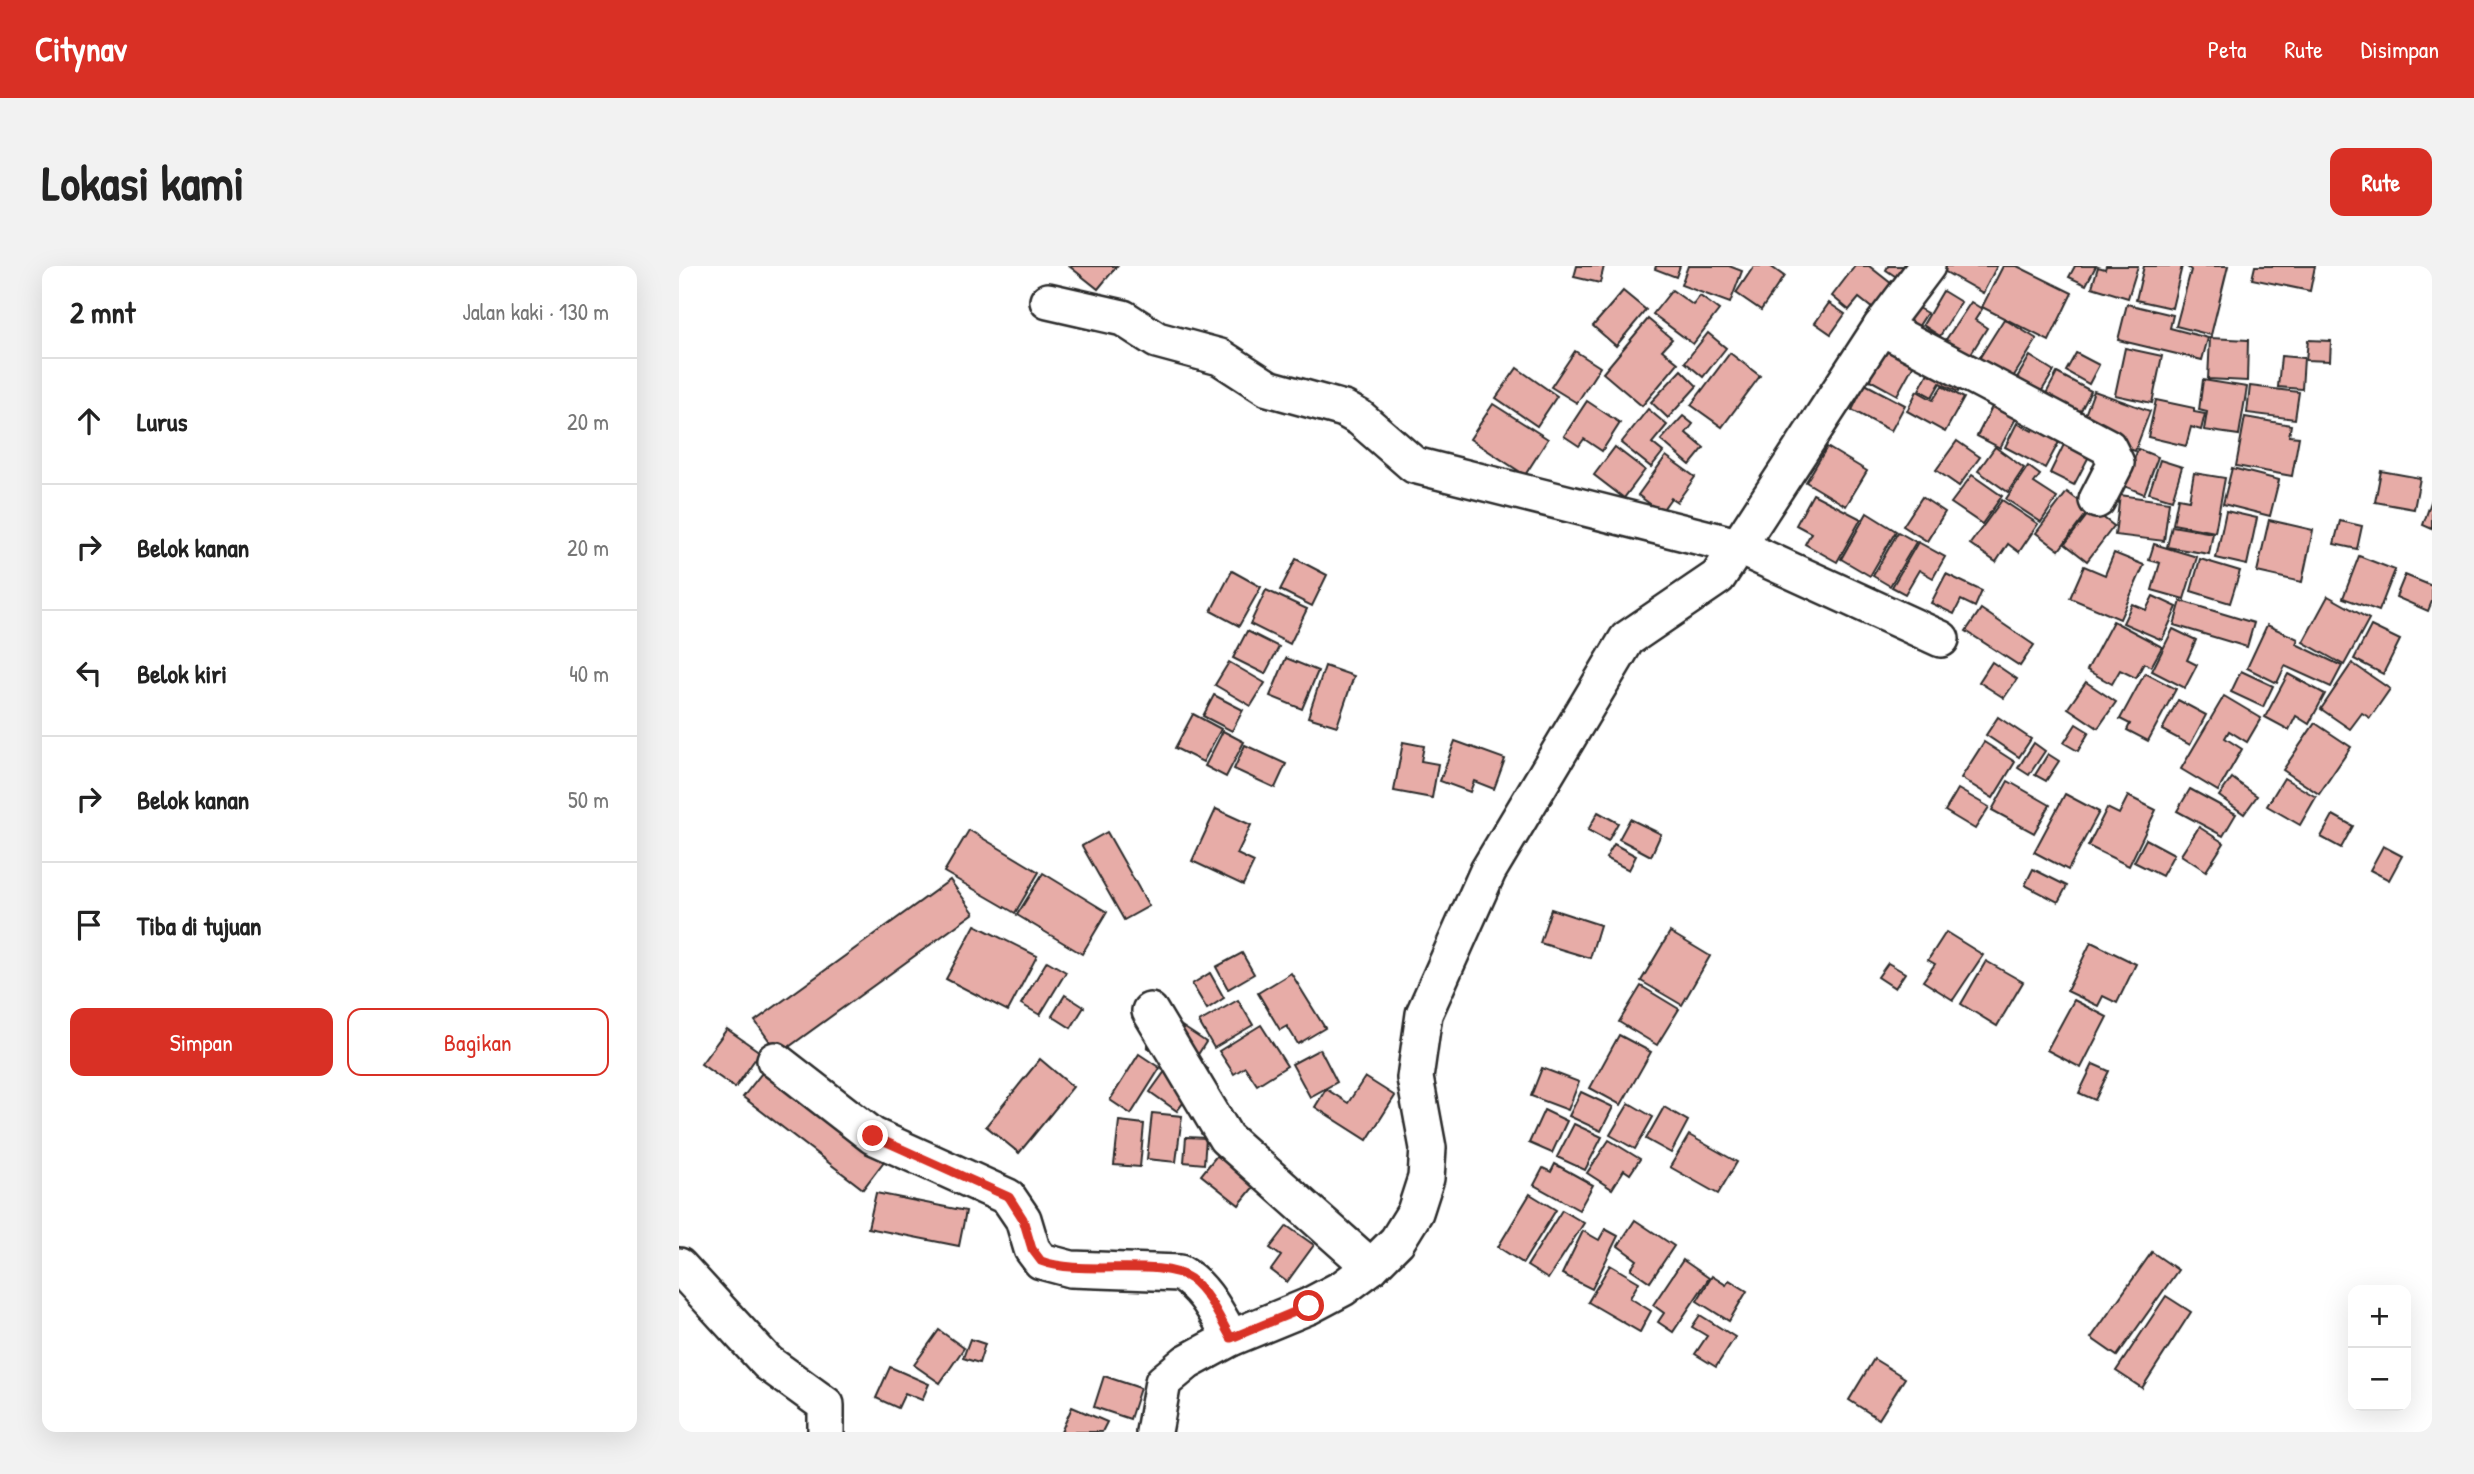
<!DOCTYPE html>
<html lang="id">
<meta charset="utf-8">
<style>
:root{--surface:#fff;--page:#f2f2f2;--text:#222;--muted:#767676;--line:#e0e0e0;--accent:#d93025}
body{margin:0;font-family:"Patrick Hand",sans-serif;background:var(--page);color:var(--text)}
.controls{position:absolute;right:21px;bottom:21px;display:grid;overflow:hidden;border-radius:14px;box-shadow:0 7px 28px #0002}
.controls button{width:63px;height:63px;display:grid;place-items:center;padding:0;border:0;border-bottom:2px solid var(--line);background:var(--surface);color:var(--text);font:35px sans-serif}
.stop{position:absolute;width:21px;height:21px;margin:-16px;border:5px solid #d93025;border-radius:50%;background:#fff}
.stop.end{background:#d93025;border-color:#fff;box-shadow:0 2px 7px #0008}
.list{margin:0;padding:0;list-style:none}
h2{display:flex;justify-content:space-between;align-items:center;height:91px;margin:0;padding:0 28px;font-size:30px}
h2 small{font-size:23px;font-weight:400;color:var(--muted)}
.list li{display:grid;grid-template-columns:46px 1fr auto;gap:21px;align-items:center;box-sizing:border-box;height:126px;padding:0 28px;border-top:2px solid var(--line)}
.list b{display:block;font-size:26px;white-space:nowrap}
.list em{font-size:23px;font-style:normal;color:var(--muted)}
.actions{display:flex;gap:14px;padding:21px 28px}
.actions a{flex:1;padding:16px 0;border:2px solid var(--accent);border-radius:14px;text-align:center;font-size:24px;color:var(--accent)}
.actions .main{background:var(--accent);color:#fff}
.icon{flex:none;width:38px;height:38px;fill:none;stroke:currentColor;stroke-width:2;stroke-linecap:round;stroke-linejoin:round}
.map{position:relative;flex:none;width:1753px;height:1166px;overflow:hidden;border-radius:14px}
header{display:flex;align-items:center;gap:42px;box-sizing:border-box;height:98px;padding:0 35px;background:var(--accent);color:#fff}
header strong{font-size:33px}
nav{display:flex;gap:38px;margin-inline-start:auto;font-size:24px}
.intro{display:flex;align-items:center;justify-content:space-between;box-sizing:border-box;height:168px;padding:0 42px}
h1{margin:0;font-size:49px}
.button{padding:18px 32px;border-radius:14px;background:var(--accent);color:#fff;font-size:24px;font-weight:700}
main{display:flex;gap:42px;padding:0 42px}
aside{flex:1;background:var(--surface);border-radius:14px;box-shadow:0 7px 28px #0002}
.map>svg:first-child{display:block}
</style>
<header>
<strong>Citynav</strong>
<nav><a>Peta</a><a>Rute</a><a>Disimpan</a></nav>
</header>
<div class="intro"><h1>Lokasi kami</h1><a class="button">Rute</a></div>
<main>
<aside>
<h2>2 mnt<small>Jalan kaki · 130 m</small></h2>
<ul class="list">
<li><svg class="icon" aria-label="ahead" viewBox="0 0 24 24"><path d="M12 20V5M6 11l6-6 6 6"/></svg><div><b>Lurus</b></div><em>20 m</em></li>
<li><svg class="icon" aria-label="right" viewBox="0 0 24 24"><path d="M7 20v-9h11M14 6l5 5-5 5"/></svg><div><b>Belok kanan</b></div><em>20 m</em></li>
<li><svg class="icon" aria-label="left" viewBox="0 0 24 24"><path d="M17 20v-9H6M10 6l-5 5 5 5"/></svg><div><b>Belok kiri</b></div><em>40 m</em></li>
<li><svg class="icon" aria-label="right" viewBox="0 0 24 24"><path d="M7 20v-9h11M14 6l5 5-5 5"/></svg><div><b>Belok kanan</b></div><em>50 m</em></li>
<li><svg class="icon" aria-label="arrive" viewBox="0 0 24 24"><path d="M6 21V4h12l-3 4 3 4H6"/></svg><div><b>Tiba di tujuan</b></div></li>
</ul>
<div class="actions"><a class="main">Simpan</a><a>Bagikan</a></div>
</aside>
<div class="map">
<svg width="1753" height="1166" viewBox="0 0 1753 1166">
<rect width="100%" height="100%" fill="#fff"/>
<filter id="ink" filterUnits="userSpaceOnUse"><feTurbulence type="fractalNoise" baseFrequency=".0143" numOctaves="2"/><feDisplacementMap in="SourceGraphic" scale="14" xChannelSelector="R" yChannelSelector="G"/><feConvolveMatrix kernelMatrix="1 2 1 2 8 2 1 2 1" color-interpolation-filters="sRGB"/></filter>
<g filter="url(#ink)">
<g fill="#e7aca7" stroke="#2b2b2b" stroke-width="2">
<polygon points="390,0 438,0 419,23"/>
<polygon points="898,0 925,0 921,17 895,11"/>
<polygon points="977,0 1001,0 997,11 976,3"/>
<polygon points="1009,0 1050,0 1063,5 1051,37 1002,19"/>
<polygon points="1075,0 1091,0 1105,10 1082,44 1057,27"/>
<polygon points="1176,0 1190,0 1218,22 1199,47 1180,32 1170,44 1153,30"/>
<polygon points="1209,0 1236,0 1225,16 1207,4"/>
<polygon points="1256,0 1318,0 1304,27"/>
<polygon points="1324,0 1338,0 1393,27 1370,75 1303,41"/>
<polygon points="1396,0 1417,0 1407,19 1390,11"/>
<polygon points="1427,0 1459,0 1449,32 1413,21 1419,1 1426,3"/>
<polygon points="1465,0 1503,0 1493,42 1457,34"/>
<polygon points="1507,0 1549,0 1532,69 1497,60 1512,4"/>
<polygon points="1576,0 1636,0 1631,25 1573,13"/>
<polygon points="993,24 1014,39 1021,30 1040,44 1014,78 974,48"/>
<polygon points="944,25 967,44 937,80 914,60"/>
<polygon points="1264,25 1282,36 1261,70 1244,59"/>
<polygon points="1292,36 1303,43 1296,54 1308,62 1288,94 1264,78"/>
<polygon points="1150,37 1166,48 1152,68 1136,57"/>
<polygon points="1230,37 1248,47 1232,72 1214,61"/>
<polygon points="1448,38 1494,49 1491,62 1529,72 1523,94 1439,74"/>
<polygon points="969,53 993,73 983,84 999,97 963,140 924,107"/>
<polygon points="1325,53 1358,73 1326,124 1293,104"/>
<polygon points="1029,67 1047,82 1024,111 1006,96"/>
<polygon points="1203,68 1240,89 1218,129 1180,108"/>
<polygon points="1531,72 1569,74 1568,115 1529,113"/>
<polygon points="1629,74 1652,75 1651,95 1627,94"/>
<polygon points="1446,82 1483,90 1473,137 1436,129"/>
<polygon points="896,85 921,101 898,137 872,121"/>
<polygon points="1051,87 1081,110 1043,161 1012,139"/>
<polygon points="1397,87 1420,99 1410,118 1387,105"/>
<polygon points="1351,90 1375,105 1354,139 1330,125"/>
<polygon points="1602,90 1625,92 1623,123 1599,121"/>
<polygon points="1254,97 1286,113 1279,126 1261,117 1253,131 1240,124"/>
<polygon points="838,102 878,130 858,160 817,132"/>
<polygon points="1002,104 1018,120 989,152 972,136"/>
<polygon points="1378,107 1412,125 1395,158 1361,139"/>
<polygon points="1524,114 1568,121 1560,169 1525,164 1528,146 1520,144"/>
<polygon points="1186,118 1226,139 1212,165 1173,144"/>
<polygon points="1263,120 1285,132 1266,166 1228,145 1238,125 1254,134"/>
<polygon points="1571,120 1620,126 1616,153 1568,147"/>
<polygon points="1415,125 1471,145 1456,185 1400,165"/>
<polygon points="1318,131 1342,143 1321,182 1298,170"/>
<polygon points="1477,134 1515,142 1515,146 1526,148 1522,164 1512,161 1507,180 1469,171"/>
<polygon points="908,135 941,157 923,185 905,173 900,180 885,170"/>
<polygon points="814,138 869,173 846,209 791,173"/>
<polygon points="969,143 988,159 973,177 984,186 972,201 942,177"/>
<polygon points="1004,150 1014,158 1007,167 1025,182 1011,199 982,174"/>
<polygon points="1566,151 1612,159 1610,170 1620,171 1613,210 1557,200"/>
<polygon points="1360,152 1386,165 1366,202 1326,181 1338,157 1353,165"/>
<polygon points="1392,164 1417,177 1395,219 1371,207"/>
<polygon points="1278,175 1301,191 1280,220 1257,204"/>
<polygon points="936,181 966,204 945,232 915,209"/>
<polygon points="1148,181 1188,205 1167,240 1127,216"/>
<polygon points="1316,181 1345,202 1329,226 1299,205"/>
<polygon points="1459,183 1479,191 1465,228 1445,220"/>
<polygon points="987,190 1016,211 998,236 992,232 982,246 959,229"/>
<polygon points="1481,194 1503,201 1493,234 1470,227"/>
<polygon points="1349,200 1361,209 1355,217 1378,232 1362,256 1327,233"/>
<polygon points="1553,202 1600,214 1591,250 1544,238"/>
<polygon points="1702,205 1741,212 1735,243 1696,236"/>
<polygon points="1515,207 1546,212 1536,266 1494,258 1499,232 1510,234"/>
<polygon points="1293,209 1323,230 1303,258 1272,237"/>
<polygon points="1388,226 1411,243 1380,284 1357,267"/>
<polygon points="1134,228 1182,253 1158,296 1126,278 1132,267 1117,259"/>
<polygon points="1441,229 1490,236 1485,275 1436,269"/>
<polygon points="1243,231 1266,246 1248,275 1224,260"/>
<polygon points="1753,233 1753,263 1744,259"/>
<polygon points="1323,234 1359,258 1340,286 1329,278 1317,296 1291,278"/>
<polygon points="1413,243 1435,260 1408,295 1386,278"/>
<polygon points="1547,245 1578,252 1568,299 1537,292"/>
<polygon points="1188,247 1217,265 1191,310 1162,293"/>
<polygon points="1590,254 1634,264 1623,316 1578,306"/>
<polygon points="1661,255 1683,260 1678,283 1655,278"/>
<polygon points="1493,260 1534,267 1530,288 1488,281"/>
<polygon points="1219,266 1237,276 1211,320 1194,310"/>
<polygon points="1239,276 1266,291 1254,312 1240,304 1226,328 1213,321"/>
<polygon points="1475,278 1518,291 1505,333 1473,324 1481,297 1470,294"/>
<polygon points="1435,287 1465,299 1441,353 1391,332 1405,300 1426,309"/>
<polygon points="1680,290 1716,304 1700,345 1664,332"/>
<polygon points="617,293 648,309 633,340 601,324"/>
<polygon points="1521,293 1561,305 1551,337 1512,325"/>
<polygon points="553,305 582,321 560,360 532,345"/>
<polygon points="1267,308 1303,325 1296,341 1282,334 1275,348 1252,337"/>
<polygon points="1726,309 1753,320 1753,335 1749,345 1717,331"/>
<polygon points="587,324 628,343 611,378 571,358"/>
<polygon points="1474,330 1498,341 1483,374 1444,357 1453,338 1467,344"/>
<polygon points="1649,330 1690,353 1665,399 1624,376"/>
<polygon points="1502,335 1575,357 1568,381 1495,359"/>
<polygon points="1302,343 1355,379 1341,400 1287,365"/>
<polygon points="1434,355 1483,381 1472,401 1465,397 1457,412 1441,404 1433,418 1408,404"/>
<polygon points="1588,359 1619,373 1617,378 1663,400 1652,421 1606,400 1598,417 1568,402"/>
<polygon points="1692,360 1721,374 1704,408 1675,393"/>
<polygon points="1494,363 1517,374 1508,394 1518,399 1506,422 1473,405"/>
<polygon points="568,365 600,381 586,408 554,392"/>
<polygon points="607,392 639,405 623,443 591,430"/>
<polygon points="550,396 586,417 572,440 536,419"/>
<polygon points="1313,396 1338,413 1325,432 1300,416"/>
<polygon points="1673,397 1711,423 1691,452 1683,447 1671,463 1642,443"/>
<polygon points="646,400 675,410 658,460 629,451"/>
<polygon points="1562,405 1594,420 1584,441 1552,426"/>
<polygon points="1466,407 1497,423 1469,475 1448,464 1451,458 1441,453"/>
<polygon points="1609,408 1646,428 1630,458 1617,450 1610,464 1586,451"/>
<polygon points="1407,416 1437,436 1419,462 1389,442"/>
<polygon points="535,429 564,444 553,465 524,450"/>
<polygon points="1545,430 1582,452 1568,476 1550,465 1546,472 1563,483 1539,525 1502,503"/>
<polygon points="1499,434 1527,449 1511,479 1483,464"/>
<polygon points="514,448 542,463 524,496 496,482"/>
<polygon points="1319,451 1352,473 1340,491 1307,469"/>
<polygon points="1636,457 1672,481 1640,528 1604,504"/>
<polygon points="1397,458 1410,466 1399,485 1385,477"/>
<polygon points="544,465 565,476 547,511 526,500"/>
<polygon points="776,475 826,493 815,523 795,515 791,526 761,515"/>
<polygon points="724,476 745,480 742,495 759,498 753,532 715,525"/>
<polygon points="1305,476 1336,496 1314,532 1282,512"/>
<polygon points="1355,477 1366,485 1350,509 1339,502"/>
<polygon points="566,479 607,498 596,522 555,503"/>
<polygon points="1369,488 1380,495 1367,515 1356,509"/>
<polygon points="1553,512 1578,530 1565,548 1540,530"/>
<polygon points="1605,512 1637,531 1621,559 1588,540"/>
<polygon points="1329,515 1371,539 1355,567 1313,544"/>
<polygon points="1279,523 1310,541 1296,563 1266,545"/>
<polygon points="1511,523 1557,548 1544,570 1498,545"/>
<polygon points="1386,528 1420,546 1389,604 1355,586"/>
<polygon points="1449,530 1477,544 1450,600 1409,580 1428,542 1440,548"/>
<polygon points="537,543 572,559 558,588 575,596 564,619 513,595"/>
<polygon points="919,546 939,557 929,575 909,564"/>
<polygon points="1654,549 1674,560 1662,582 1642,571"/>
<polygon points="951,553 982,568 972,590 940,573"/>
<polygon points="1520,561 1545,577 1527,605 1502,589"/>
<polygon points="290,564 360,606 336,647 265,606"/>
<polygon points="428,566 470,640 445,654 403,580"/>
<polygon points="1467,573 1495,588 1483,610 1455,596"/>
<polygon points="935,578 957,590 950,604 927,592"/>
<polygon points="1704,580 1723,590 1710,614 1691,604"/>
<polygon points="1354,603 1388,620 1379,636 1346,619"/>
<polygon points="364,607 428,646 403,688 338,649"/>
<polygon points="271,614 295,647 100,788 76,755"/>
<polygon points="872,643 921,659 911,692 861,677"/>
<polygon points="296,659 358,690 329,745 267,713"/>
<polygon points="991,666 1031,690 1003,739 962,715"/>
<polygon points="1267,666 1304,689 1274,734 1244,715 1256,698 1249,694"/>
<polygon points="1412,676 1457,698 1438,737 1424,730 1419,740 1388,725"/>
<polygon points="563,687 575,708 549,723 537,701"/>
<polygon points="368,695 387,706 361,749 342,738"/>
<polygon points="1307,695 1344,716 1318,760 1282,738"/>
<polygon points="1209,697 1226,707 1216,722 1199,711"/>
<polygon points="531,707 545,732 528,743 513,718"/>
<polygon points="612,707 646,762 619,778 608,760 601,764 579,727"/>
<polygon points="962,720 1000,743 978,779 940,756"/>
<polygon points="386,729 405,741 392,762 373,750"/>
<polygon points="559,734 574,759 535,782 520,756"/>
<polygon points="1395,734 1428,751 1402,802 1368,784"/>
<polygon points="489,751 527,776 518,790 488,794 468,781"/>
<polygon points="582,759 608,800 578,819 566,801 555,808 540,785"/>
<polygon points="48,763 81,786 56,822 22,798"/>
<polygon points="940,769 972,786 942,839 911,822"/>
<polygon points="502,783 529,803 498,845 471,826"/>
<polygon points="641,783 658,816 631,831 613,798"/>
<polygon points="460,788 481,802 452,848 431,834"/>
<polygon points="361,793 394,821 340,887 307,860"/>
<polygon points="90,798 209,890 184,923 64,831"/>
<polygon points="1414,798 1430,805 1416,834 1400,827"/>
<polygon points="863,802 900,816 889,844 852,830"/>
<polygon points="686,811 716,830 688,874 636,841 647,823 669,837"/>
<polygon points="902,826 934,841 922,865 890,850"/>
<polygon points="950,837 974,851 956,883 931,869"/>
<polygon points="985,841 1009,855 992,887 967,873"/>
<polygon points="865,844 888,855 873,887 850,877"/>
<polygon points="473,847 503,850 497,896 468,893"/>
<polygon points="440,855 465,858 461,901 435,899"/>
<polygon points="895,858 923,871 906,904 878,891"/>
<polygon points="1010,869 1058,896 1039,928 991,901"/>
<polygon points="507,871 527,872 525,898 505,896"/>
<polygon points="930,874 961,893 951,908 945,904 933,923 908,907"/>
<polygon points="543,883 581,913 560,939 522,909"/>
<polygon points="876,898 914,919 900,944 855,919 864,902 872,906"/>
<polygon points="197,927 287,945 280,980 189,962"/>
<polygon points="851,928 877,944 844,997 819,981"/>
<polygon points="883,944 905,957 869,1013 848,1000"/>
<polygon points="956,954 995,980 971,1016 952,1003 958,994 939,980"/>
<polygon points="608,960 635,979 608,1016 592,1004 602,990 591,982"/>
<polygon points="926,963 939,970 913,1023 883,1008 904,965 920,974"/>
<polygon points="1473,986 1499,1004 1438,1090 1412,1072"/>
<polygon points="1004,994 1030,1012 994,1066 979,1056 985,1047 974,1039"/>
<polygon points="931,999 960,1016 951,1032 972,1045 961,1066 909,1036"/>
<polygon points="1033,1010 1047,1019 1050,1014 1068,1025 1050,1055 1018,1035"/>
<polygon points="1487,1030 1512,1046 1463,1122 1437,1105"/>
<polygon points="1021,1049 1056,1071 1037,1101 1016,1088 1028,1070 1013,1061"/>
<polygon points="260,1064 285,1082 261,1117 235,1099"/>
<polygon points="291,1073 306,1078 300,1097 284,1092"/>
<polygon points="1195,1093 1226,1112 1200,1153 1170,1134"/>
<polygon points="211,1101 250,1118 243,1134 226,1127 219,1142 197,1132"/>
<polygon points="425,1110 461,1122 451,1153 415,1141"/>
<polygon points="393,1141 428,1156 423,1166 382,1166"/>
</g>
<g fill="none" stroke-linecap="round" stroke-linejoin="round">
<g stroke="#2b2b2b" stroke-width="40">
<g id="minor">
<polyline points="369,35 444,52 478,74 541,91 589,122 665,143 681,152 735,199 1058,280 1262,373"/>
<polyline points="1202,61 1429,181 1437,197 1418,234"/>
<polyline points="471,745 547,872 692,1001"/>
<path d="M96 794 194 870 329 931 344 953 353 983 362 995 392 1003 501 1007C526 1021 538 1048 552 1072"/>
<polyline points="0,1000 89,1097 147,1139 147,1166"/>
<polyline points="475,1166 484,1116 508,1096 552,1072 630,1040 664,1022 692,1001 718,975 736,946 747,912 749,882 736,812 745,748 809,605 948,373 1039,311 1202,61 1248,0"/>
</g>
</g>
<use href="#minor" stroke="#fff" stroke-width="35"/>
</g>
</g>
<g fill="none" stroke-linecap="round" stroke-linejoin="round" filter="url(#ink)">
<path stroke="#d93025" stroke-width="9" d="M194 870 330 931 344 953 353 983 362 995C403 1011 482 991 512 1013 530 1027 541 1053 552 1072L630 1040"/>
</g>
</svg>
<div class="controls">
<button>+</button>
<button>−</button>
</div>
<div class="stop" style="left:630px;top:1040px"></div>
<div class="stop end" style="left:194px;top:870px"></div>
</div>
</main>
